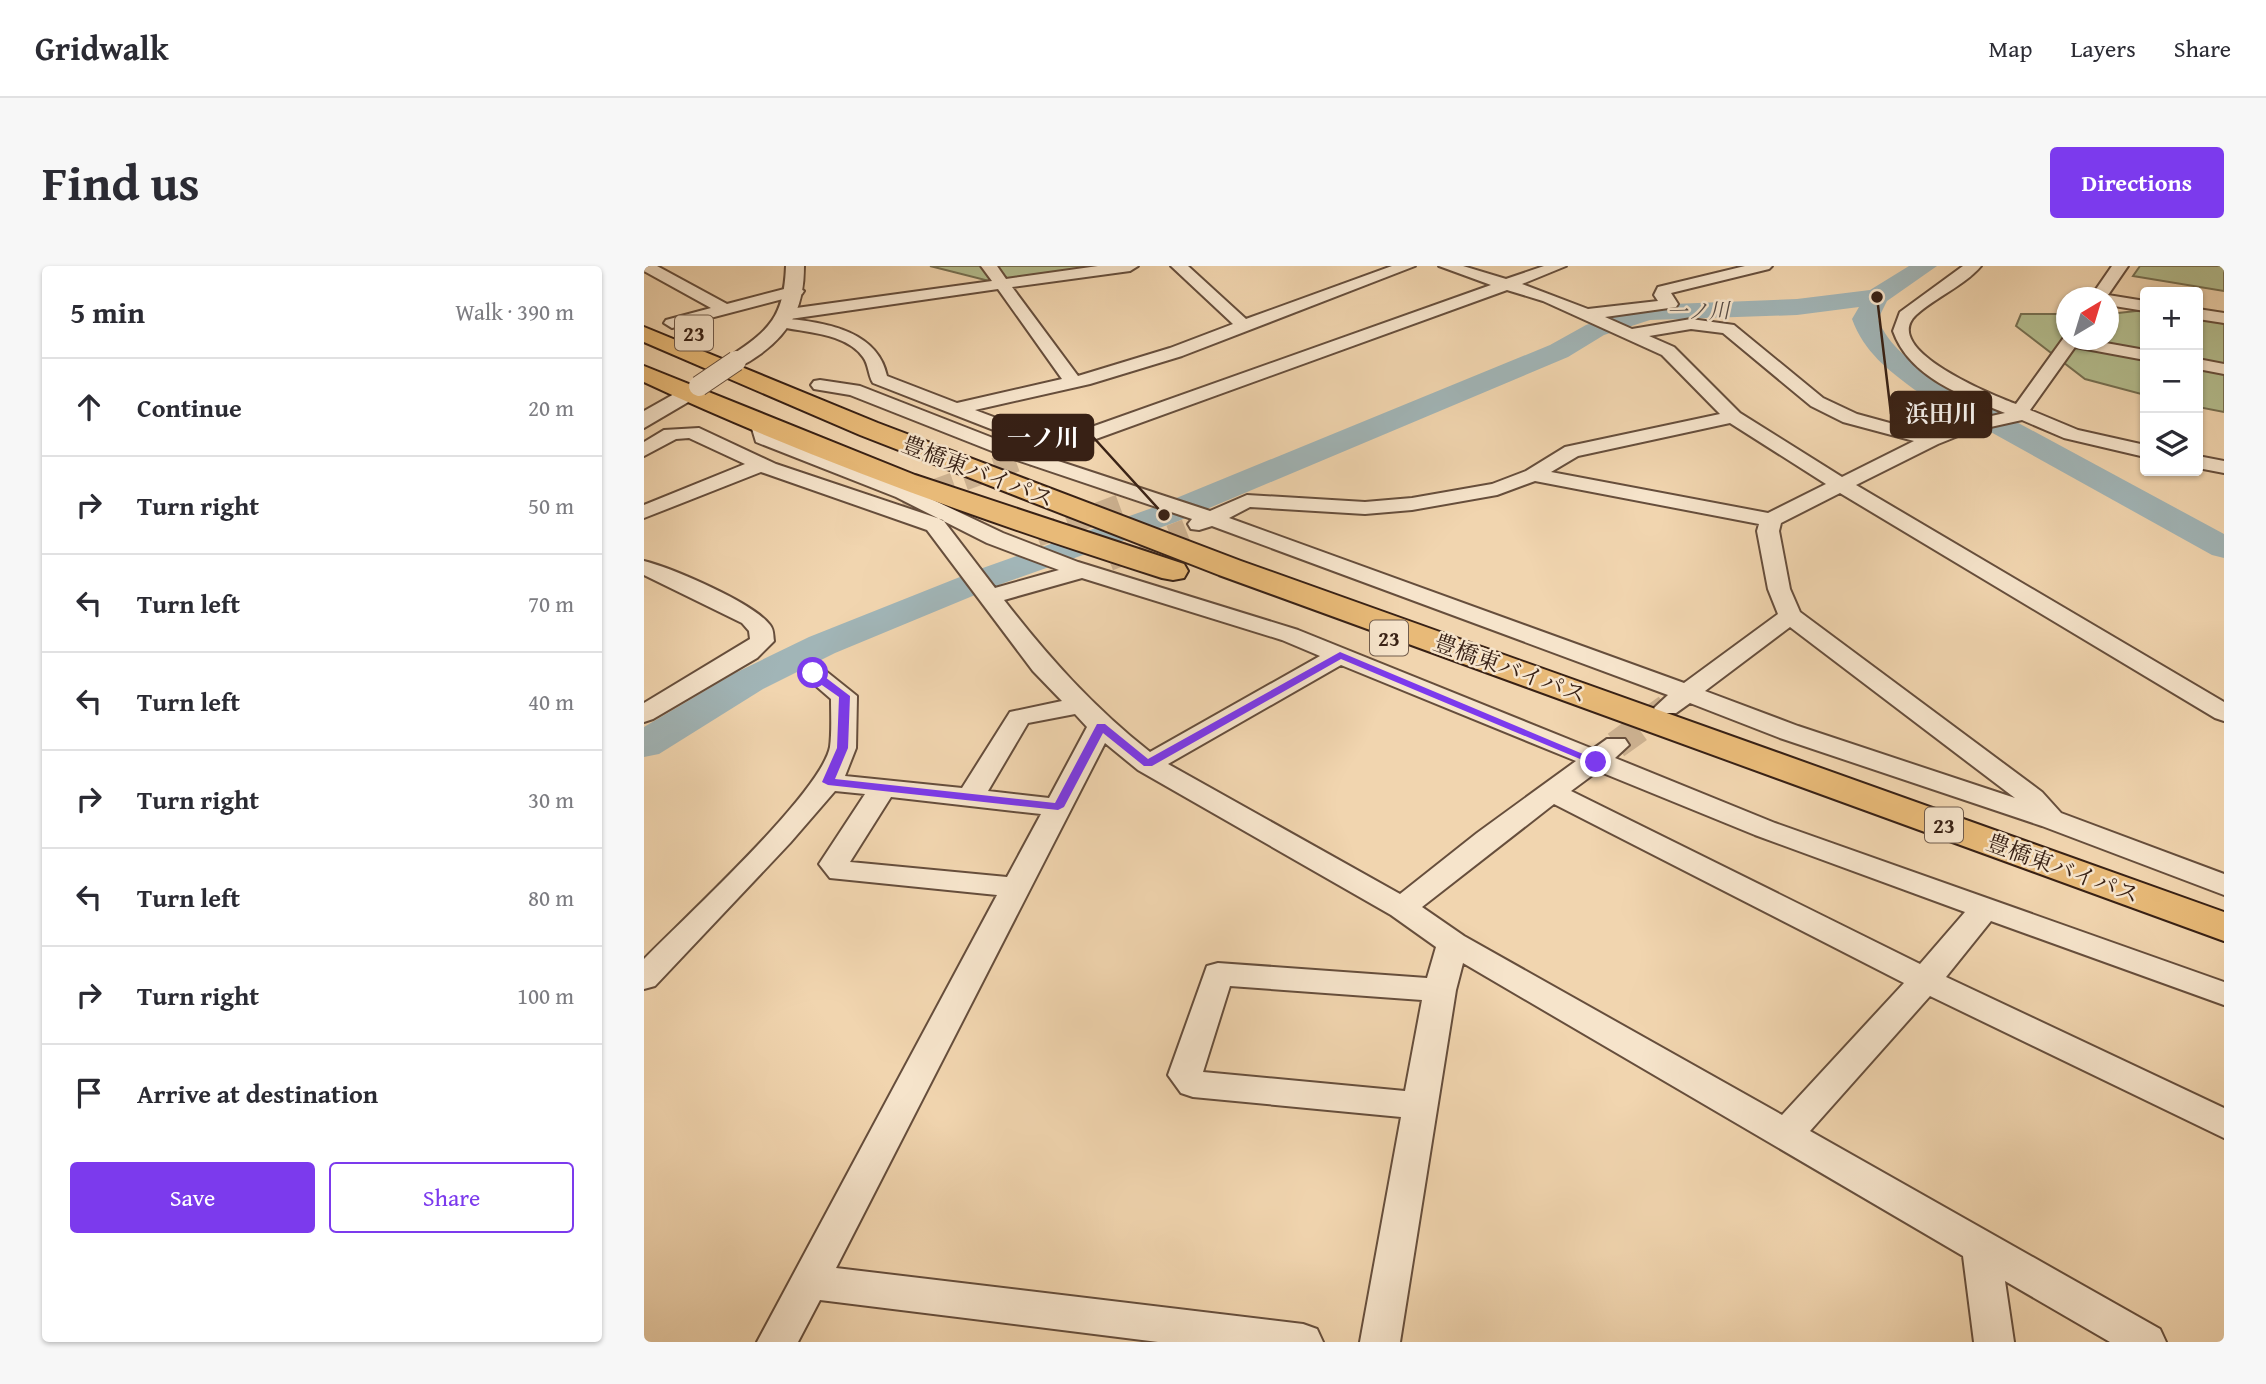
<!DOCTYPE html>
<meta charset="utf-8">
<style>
:root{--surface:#fff;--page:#f7f7f7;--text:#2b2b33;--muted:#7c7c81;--line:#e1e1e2;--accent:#7c3aed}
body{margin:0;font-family:"Gentium Book Plus","Noto Serif JP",serif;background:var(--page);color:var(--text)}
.controls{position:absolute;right:21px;top:21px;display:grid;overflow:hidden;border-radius:7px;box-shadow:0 2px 5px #0004}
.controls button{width:63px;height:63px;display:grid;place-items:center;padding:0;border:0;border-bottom:2px solid var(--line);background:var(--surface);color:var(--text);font:35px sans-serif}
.compass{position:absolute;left:1412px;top:21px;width:63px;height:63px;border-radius:50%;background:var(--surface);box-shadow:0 2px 5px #0004;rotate:38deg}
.stop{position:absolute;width:21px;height:21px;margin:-16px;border:5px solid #7c3aed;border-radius:50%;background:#fff}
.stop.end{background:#7c3aed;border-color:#fff;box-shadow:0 2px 7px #0008}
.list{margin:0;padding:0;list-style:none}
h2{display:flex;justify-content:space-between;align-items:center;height:91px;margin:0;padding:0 28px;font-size:30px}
h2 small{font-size:23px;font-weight:400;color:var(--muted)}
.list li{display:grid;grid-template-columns:46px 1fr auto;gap:21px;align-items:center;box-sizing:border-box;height:98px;padding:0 28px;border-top:2px solid var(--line)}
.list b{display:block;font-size:26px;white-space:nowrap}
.list em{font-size:23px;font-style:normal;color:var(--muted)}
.actions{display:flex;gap:14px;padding:21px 28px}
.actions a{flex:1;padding:16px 0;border:2px solid var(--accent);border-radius:7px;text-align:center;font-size:24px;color:var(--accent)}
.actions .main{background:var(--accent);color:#fff}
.icon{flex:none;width:38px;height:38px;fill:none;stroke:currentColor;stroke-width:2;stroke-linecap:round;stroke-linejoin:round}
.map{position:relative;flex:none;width:1580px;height:1076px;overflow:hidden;border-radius:7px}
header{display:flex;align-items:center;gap:42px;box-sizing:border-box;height:98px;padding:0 35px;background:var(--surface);border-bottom:2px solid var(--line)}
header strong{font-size:33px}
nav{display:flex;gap:38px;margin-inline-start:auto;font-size:24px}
.intro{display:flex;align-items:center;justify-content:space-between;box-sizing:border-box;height:168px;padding:0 42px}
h1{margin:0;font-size:49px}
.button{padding:18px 32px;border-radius:7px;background:var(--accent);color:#fff;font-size:24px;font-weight:700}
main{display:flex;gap:42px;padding:0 42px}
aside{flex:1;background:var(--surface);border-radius:7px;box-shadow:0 2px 5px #0004}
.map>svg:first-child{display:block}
</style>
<header>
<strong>Gridwalk</strong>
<nav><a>Map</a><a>Layers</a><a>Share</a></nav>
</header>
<div class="intro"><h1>Find us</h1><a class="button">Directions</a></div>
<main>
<aside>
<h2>5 min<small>Walk · 390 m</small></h2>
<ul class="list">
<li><svg class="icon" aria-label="ahead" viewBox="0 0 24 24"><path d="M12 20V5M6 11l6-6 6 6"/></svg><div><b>Continue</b></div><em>20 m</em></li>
<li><svg class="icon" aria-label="right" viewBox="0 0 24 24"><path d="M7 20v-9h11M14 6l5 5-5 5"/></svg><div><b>Turn right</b></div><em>50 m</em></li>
<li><svg class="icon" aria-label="left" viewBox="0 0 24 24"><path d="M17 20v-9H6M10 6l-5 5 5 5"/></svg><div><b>Turn left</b></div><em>70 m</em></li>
<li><svg class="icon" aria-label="left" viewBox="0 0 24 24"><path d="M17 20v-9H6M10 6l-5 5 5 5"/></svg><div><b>Turn left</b></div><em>40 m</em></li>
<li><svg class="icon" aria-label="right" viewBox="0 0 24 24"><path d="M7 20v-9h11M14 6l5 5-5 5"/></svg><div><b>Turn right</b></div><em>30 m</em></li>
<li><svg class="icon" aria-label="left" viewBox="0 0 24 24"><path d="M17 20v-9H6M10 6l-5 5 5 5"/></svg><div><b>Turn left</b></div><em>80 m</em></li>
<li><svg class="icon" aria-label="right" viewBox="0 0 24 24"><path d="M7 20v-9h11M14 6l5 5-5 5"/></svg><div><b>Turn right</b></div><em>100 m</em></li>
<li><svg class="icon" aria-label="arrive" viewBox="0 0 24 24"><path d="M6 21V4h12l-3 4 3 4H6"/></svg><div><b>Arrive at destination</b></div></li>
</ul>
<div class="actions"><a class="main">Save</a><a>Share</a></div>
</aside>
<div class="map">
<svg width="1580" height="1076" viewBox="0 0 1580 1076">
<rect width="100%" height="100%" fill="#f1d5af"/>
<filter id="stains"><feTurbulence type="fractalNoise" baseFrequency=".00286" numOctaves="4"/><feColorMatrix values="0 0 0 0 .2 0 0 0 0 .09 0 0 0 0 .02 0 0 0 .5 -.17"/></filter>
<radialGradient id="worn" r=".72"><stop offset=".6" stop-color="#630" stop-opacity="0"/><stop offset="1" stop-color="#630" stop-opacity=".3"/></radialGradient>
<g fill="#b4be8f" stroke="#767052" stroke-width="2">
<polygon points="286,0 460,0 357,18"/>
<polygon points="1496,0 1580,0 1580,25 1489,10"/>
<polygon points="1554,43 1580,51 1580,146 1554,141"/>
<polygon points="1501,44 1501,129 1441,113 1372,60 1377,48 1422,48 1422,74 1464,74 1465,48"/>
</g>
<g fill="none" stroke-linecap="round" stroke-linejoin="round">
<path fill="#a1b5b7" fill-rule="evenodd" d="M1265 0H1293L1243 35 1234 53C1245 81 1267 95 1291 112L1580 268V292L1568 289 1271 124C1244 104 1220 86 1208 53L1215 41 1153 49 1006 54 960 69 924 91 532 256 360 317 191 387 119 423 15 488 0 491V461L91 407 165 371 336 303 508 242 906 79 942 59 1003 39 1153 33 1226 24Z"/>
<g stroke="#ccb190" stroke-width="22" stroke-dasharray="22 11" stroke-linecap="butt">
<polyline points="258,236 394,187"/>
<polyline points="393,270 479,238"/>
<polyline points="465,294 542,264"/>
</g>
<polyline stroke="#ccb190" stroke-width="28" stroke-dasharray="28 14" stroke-linecap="butt" points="972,479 1023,442"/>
<g stroke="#664e3c" stroke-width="4">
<g id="minor">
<polygon points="0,0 13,0 83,38 152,20 160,25 158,28 28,62 20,57 22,54 67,42 0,5"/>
<path d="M337 0H353L362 13 454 0H494L486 5 368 21 434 110 526 82 589 58 527 0H544L602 53 748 0H771L538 90 446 118 331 144 411 174 847 19 795 0H819L862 13 900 0H922L878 18 944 43 1014 35 1010 29 1014 21 1101 0H1128L1125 3 1027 27 1034 38 1032 41 961 51 988 63 1047 53 1090 59 1179 132 1213 148 1286 168 1311 158 1361 147C1319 130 1265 111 1249 65L1256 46 1319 0H1337C1320 20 1292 31 1272 49 1235 84 1351 130 1372 138L1421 70 1422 74H1445L1501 84V94L1431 81 1386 144 1434 164 1501 179V191L1420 172 1378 154 1324 166 1294 178 1212 219 1580 436V455L1571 452 1196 227 1137 257 1135 265 1146 323 1156 346 1398 526 1417 547 1580 608V629L1398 560 1136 472 1046 437 1032 447H1014L1010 442 1024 429 568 260 555 264 547 263 544 258 548 253 358 189 206 129 170 123 167 119 170 115 176 114 216 120 372 181 385 185 393 181 229 117C224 109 225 99 219 91 201 66 160 67 133 60L131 57 133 54 144 53 137 48 145 43 348 15ZM354 23 418 113 313 137 243 110C234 66 184 57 146 53ZM863 24 899 35 1018 89 1076 148 921 181 882 205 848 218 768 232 721 236 603 229 566 245 402 191 426 188 427 182ZM1047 63 1079 67 1167 140 1199 156 1270 175 1198 211 1096 147 1030 81 1005 70ZM1086 157 1182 218 1124 247 907 206 934 190ZM891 215 1115 258 1113 265 1124 323 1134 348 1040 417 585 252 606 241 721 248 768 244 853 229ZM1146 361 1371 532 1154 460 1061 425Z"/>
<polygon points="1468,0 1484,0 1464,29 1501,35 1501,45 1464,39 1464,32 1446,32"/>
<polygon points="1554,43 1580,47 1580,57 1554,53"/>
<polygon points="1554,93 1580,98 1580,108 1554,103"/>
<path d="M115 150 122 152 128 169 266 223 359 267 434 296 654 364 949 483 963 473H981L985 479 971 492 1131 557 1580 716V739L1347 655 1302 711 1580 842V872L1286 730 1166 865 1516 1063 1522 1076H1466L1361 1015 1370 1076H1330L1319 990 819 697 812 724 756 1076H716L757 851 549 831 537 827 524 809 563 700 574 697 783 712 792 681 747 649 494 504 461 477 192 1002 659 1058 673 1063 679 1076H514L176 1034 154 1076H113L353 629 186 612 175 598 221 528 191 525 146 577 11 720 0 723V693C39 653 177 527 186 481 188 466 187 448 187 433L157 407 160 402H178L213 430 212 482 201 510 318 522 366 446 418 435 389 405 283 264 117 206 0 252V239L101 198 45 172 32 173 0 190V176L20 164 55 162 132 198 299 254 351 322 415 304 343 277 252 231 112 176 106 156ZM438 312 638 374 676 390 506 486C449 441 404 391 360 334ZM697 399 932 495 833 567 756 628 524 498ZM431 448 443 461 405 532 344 525 384 457ZM954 505 1111 569 1321 646 1276 698 927 525ZM247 531 397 548 363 611 206 596ZM910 538 1260 717 1138 849 820 670 778 641ZM586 720 778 734 761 825 559 806Z"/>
<polygon points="1554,190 1580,195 1580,207 1554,202"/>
<path d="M0 295C28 302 110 337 126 359 130 364 129 369 130 375L113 392 9 453 0 456V437L106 373 105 365 98 357 0 309Z"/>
</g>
</g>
<g stroke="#664e3c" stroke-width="4">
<g id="tertiary">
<path d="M142 0H160C160 40 148 65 115 89 105 96 97 102 85 99L82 95 85 91C126 64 140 51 142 0Z"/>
<polygon points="55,114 63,115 66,120 63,125 0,162 0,145"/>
</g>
</g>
<g stroke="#382115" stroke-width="4">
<g id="trunk">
<polygon points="0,61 234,157 597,295 1580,646 1580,675 575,309 216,169 0,76"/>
<path d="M0 100 271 209 540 298 544 305 540 312 529 314 518 312C342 256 168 194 0 116Z"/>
</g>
</g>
<use href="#minor" fill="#f6e4cb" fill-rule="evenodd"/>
<use href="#tertiary" fill="#f6e4cb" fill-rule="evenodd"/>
<use href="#trunk" fill="#e8ba78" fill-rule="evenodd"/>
<g stroke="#664e3c" stroke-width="22" stroke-linecap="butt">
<polyline id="tertiary-bridge" points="55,120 92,95"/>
</g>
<use href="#tertiary-bridge" stroke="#f6e4cb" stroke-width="20"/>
</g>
<polygon fill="#7c3aed" points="696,386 958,496 948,498 697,393 508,500 500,500 459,467 420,541 414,544 184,519 178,516 193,482 195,431 165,410 165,405 173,405 206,430 204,482 191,513 411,537 453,458 461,458 504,493"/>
<g text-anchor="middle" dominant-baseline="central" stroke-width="5" stroke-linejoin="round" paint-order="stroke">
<g font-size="21" font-style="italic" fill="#584d46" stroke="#f6e4cb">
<text transform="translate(1054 45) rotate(-2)">一ノ川</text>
</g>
<g fill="#f6e4cb" stroke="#715c4c" stroke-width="2">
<rect x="31" y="49.5" width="38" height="35" rx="5"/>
<rect x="726" y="354.5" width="38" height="35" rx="5"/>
<rect x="1281" y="541.5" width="38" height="35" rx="5"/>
</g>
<g font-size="21" font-weight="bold" fill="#382115">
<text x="50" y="67">23</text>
<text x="745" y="372">23</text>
<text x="1300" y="559">23</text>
</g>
<g font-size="23" fill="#382115" stroke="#f6e4cb">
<text transform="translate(334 205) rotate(21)">豊橋東バイパス</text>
<text transform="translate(866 402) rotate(20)">豊橋東バイパス</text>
<text transform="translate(1419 602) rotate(20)">豊橋東バイパス</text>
</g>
</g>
<path fill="none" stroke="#382115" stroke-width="2.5" d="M1233 31L1247 148M520 249L449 171"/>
<g fill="#382115" stroke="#f6e4cb" stroke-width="2.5">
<circle cx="1233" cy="31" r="7"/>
<circle cx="520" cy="249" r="7"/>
</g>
<g fill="#382115" stroke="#382115" stroke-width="2.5">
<rect x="1247" y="126" width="100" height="45" rx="7"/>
<rect x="349" y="149" width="100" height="45" rx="7"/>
</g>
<g font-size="24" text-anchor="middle" font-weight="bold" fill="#fff">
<text x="1297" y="156">浜田川</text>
<text x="399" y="180">一ノ川</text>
</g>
<rect width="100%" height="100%" filter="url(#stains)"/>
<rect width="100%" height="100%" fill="url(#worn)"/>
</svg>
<div class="controls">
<button>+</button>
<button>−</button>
<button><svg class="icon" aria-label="layers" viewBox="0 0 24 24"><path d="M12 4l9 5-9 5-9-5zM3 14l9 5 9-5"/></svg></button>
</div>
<svg class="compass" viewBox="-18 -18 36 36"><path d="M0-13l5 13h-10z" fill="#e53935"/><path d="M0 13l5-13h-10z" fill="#7c7c81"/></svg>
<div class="stop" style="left:169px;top:407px"></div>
<div class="stop end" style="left:952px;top:496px"></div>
</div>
</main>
